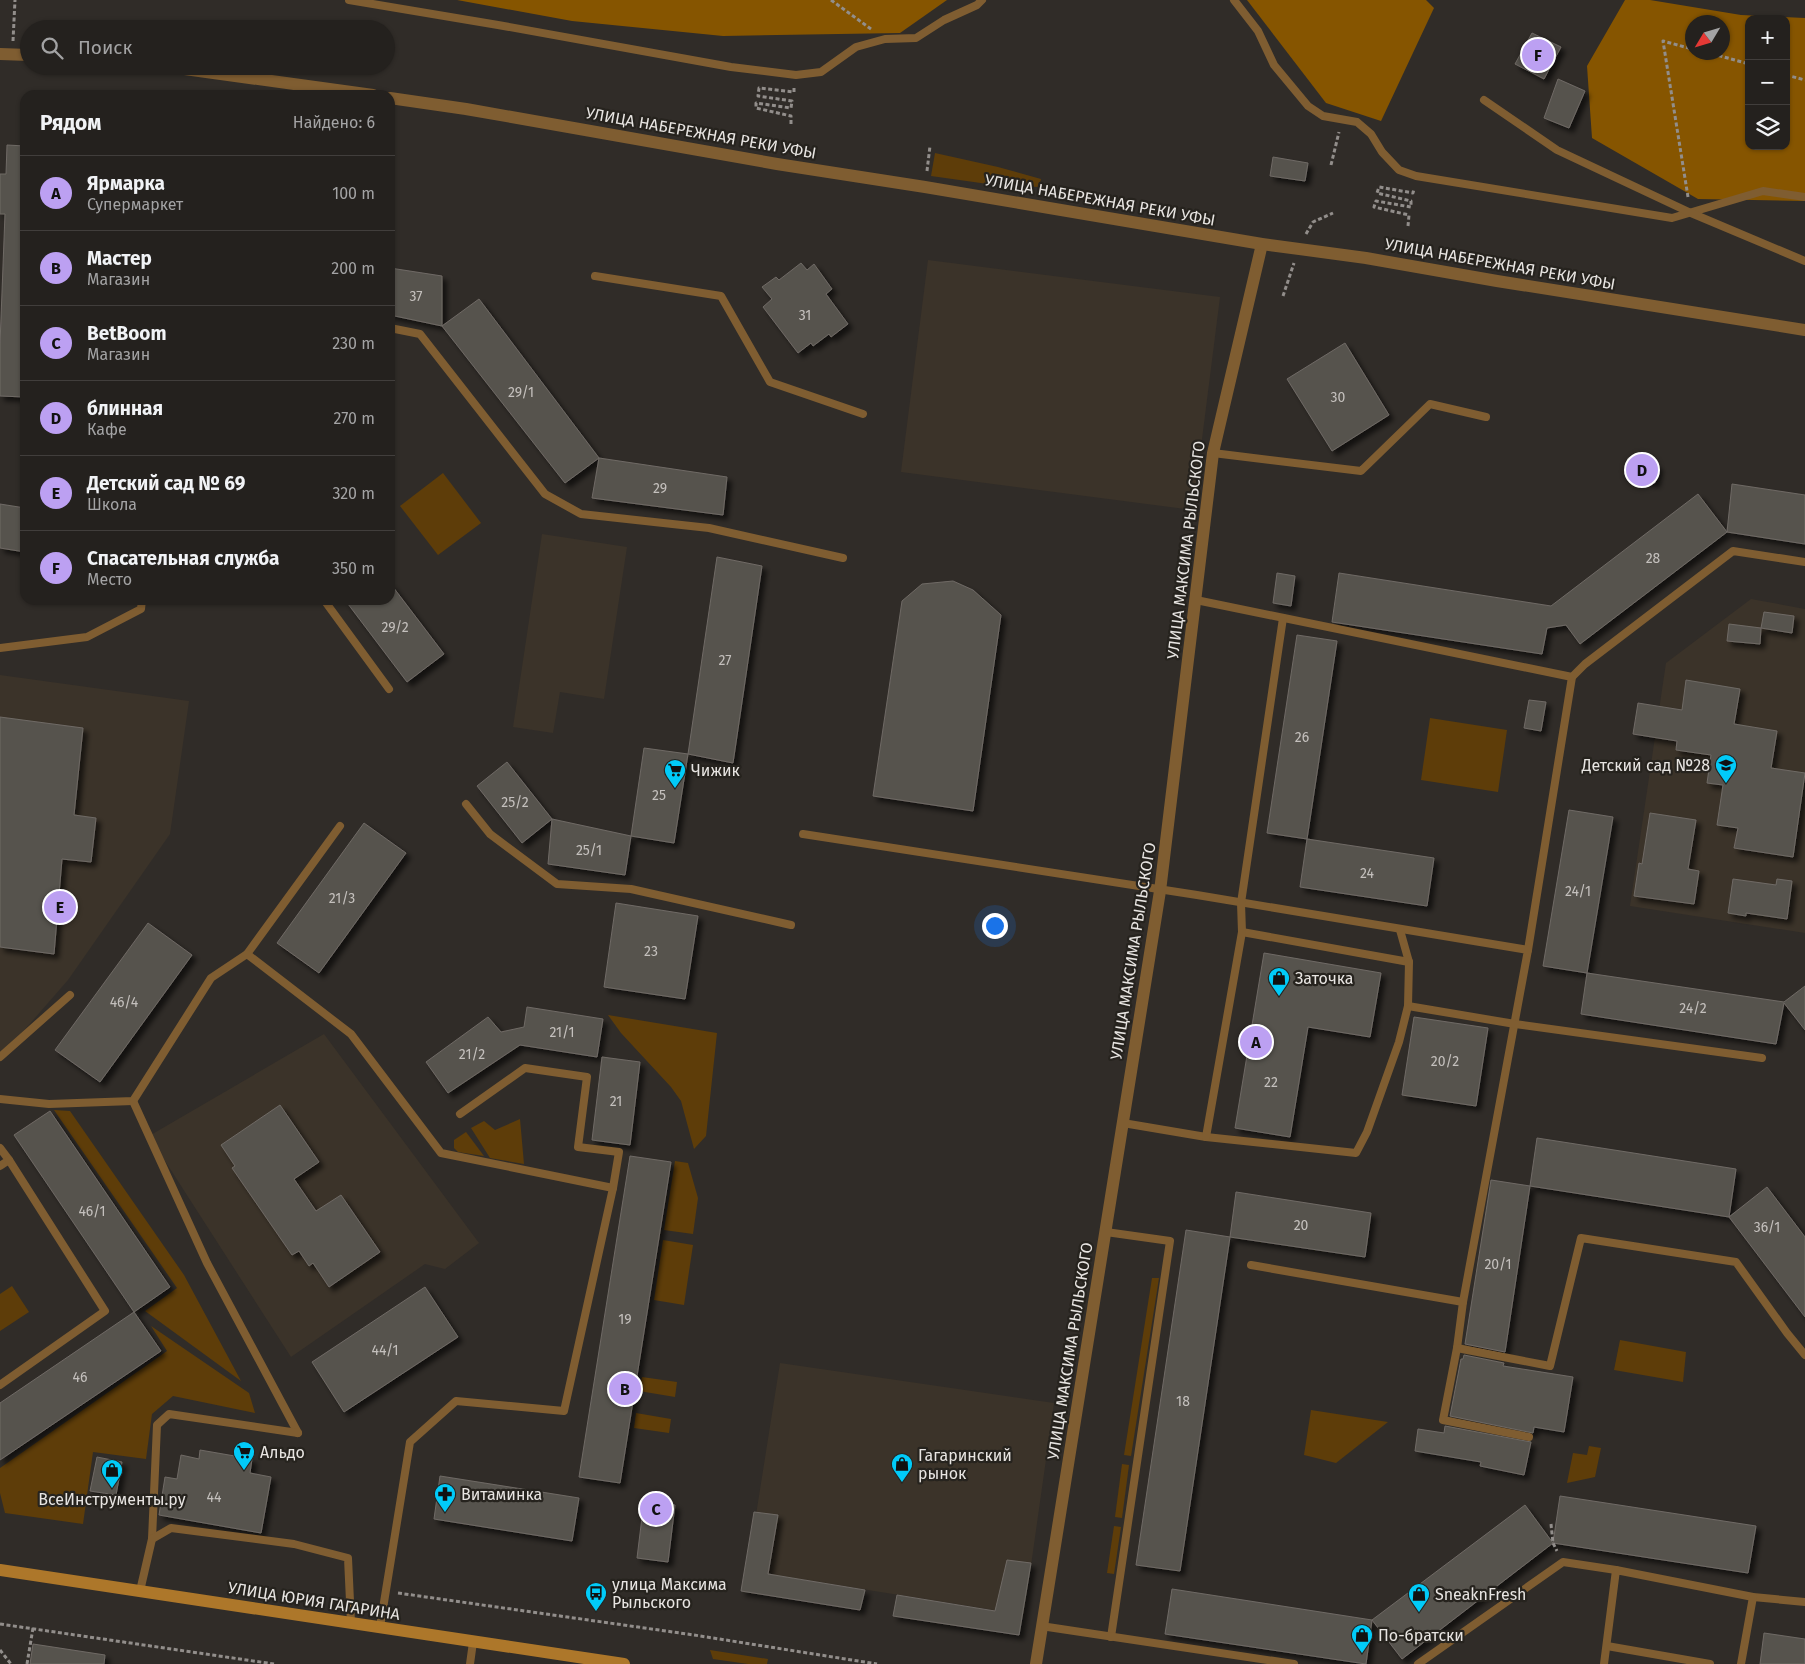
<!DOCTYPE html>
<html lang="ru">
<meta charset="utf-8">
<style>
:root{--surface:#24211e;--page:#302e2b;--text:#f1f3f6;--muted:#a3a3a4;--line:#413e3c;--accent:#bca0f2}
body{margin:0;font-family:"Fira Sans",sans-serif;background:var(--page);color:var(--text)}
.controls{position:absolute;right:15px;top:15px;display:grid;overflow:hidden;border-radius:10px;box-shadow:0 1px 4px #0004}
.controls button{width:45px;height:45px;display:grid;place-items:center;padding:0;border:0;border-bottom:1px solid var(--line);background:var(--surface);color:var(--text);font:25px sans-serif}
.compass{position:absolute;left:1685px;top:15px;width:45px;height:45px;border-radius:50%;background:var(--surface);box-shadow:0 1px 4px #0004;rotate:232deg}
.you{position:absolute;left:994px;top:925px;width:18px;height:18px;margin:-12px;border:4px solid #fff;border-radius:50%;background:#1a73e8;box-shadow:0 0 0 8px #1a73e833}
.badge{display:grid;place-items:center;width:32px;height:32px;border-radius:50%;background:var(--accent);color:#111;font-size:16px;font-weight:700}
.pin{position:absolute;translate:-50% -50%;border:2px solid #fff;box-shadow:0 1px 5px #0006}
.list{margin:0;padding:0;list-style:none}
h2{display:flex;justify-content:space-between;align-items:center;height:65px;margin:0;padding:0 20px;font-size:21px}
h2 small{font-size:16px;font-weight:400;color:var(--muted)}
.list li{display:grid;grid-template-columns:32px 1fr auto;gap:15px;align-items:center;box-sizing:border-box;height:75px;padding:0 20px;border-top:1px solid var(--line)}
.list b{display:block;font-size:19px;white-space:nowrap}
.list p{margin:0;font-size:16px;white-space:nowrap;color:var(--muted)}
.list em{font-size:16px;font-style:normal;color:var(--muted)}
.icon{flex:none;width:28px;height:28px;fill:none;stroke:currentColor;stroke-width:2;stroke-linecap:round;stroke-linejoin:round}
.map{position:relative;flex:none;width:1805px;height:1664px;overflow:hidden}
.search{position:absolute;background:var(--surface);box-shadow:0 1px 4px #0004;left:20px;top:20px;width:375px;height:55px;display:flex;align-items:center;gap:12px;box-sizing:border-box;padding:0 18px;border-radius:28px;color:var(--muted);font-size:19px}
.panel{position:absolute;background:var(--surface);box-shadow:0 1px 4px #0004;left:20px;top:90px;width:375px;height:515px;border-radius:15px}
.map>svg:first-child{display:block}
</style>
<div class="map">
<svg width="1805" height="1664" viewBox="0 0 1805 1664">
<defs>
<filter id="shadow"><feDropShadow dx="4.5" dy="4.5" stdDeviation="2.5" flood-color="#0009"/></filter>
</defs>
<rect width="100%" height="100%" fill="#302c28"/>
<g fill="#3b3329">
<polygon points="928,260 1220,297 1193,510 901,472"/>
<polygon points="542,534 627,547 604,699 560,692 553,733 513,727"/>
<polygon points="1751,599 1805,609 1805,933 1630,906 1666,663"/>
<polygon points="0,675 189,701 170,834 68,980 0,1058"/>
<polygon points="324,1034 479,1243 445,1269 425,1264 291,1357 149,1136"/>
<polygon points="780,1363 1054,1403 1024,1615 768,1574 747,1572"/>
</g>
<g fill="#5e3d09">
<polygon points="935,153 998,167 1041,179 1039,187 995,185 931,176"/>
<polygon points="443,473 481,523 438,555 400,506"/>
<polygon points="1430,718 1507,730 1498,792 1421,780"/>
<polygon points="608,1015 717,1033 706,1136 694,1149 681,1101 671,1087 621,1033"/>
<polygon points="54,1110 70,1111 184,1275 241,1381 145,1311 177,1288"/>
<polygon points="520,1119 524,1164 490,1158 471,1128 484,1121 495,1130"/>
<polygon points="466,1132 484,1156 458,1152 454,1148 454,1140"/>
<polygon points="675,1161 688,1163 698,1198 693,1234 664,1230"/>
<polygon points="663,1240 693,1245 684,1305 654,1300"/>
<polygon points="1152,1278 1159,1278 1131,1456 1124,1455"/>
<polygon points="12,1286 29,1312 0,1331 0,1294"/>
<polygon points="151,1326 249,1393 255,1413 173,1396 152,1414 146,1459 93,1452 83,1524 5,1513 0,1493 0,1468 167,1351"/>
<polygon points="1620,1340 1686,1352 1683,1382 1614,1370"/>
<polygon points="642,1377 677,1382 675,1397 639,1391"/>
<polygon points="1311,1410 1388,1422 1336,1463 1304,1455"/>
<polygon points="636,1413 671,1419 669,1433 634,1428"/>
<polygon points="1589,1446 1601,1448 1595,1477 1567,1483 1573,1453 1587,1455"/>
<polygon points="1122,1464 1129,1465 1122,1518 1115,1517"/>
<polygon points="1114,1526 1121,1527 1114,1574 1107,1573"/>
<polygon points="710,1650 768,1659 767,1664 748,1664 713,1659"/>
</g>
<g fill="#865500" fill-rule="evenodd">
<polygon points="457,0 947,0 900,33 723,36 572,21"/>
<polygon points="1247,0 1426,0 1434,8 1381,121 1326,103"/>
<path d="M1625 0H1650L1741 15 1805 18V201L1698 199 1592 138 1587 66ZM1749 19H1786V146H1749ZM1692 22H1722V52H1692Z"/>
</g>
<g fill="#57534e" stroke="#6f6a65" filter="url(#shadow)">
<polygon points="1532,33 1561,47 1544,79 1515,64"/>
<polygon points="1558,79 1585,91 1569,128 1544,118"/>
<polygon points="7,145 25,146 25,397 0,396 0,344 5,214 0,214 0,174 6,174"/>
<polygon points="1273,157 1308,163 1305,181 1270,176"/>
<polygon points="801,263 807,270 814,264 832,289 826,294 848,324 831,337 829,334 813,346 811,343 798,353 763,307 772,299 762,287 776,277 779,280"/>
<polygon points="390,268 442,276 442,326 390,315"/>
<polygon points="479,299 599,458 565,483 442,326"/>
<polygon points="1345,343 1389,415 1332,451 1287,379"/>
<polygon points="599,458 727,477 723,515 592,498"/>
<polygon points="1628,458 1658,466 1655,483 1625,474"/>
<polygon points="1732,484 1805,495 1805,544 1727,532"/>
<polygon points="1698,494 1727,532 1580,644 1566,625 1547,628 1542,654 1332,622 1339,573 1551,606"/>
<polygon points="0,504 25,508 25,552 0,548"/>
<polygon points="717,557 762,566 733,763 688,754"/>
<polygon points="1277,573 1295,576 1291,606 1273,603"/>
<polygon points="953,581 973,590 1001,615 973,811 873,796 902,601 922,584"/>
<polygon points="390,583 444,654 407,682 345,600 390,600"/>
<polygon points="1764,612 1794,616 1792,633 1761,628"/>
<polygon points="1729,624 1761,628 1760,644 1727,641"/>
<polygon points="1297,635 1337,641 1307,839 1267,833"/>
<polygon points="1686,680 1740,689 1734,724 1777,731 1771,768 1805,773 1793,857 1734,848 1738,828 1717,825 1723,785 1707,783 1711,755 1676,750 1677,741 1633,734 1638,703 1682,710"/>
<polygon points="1529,700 1546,702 1541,731 1524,728"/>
<polygon points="0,717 83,728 74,815 96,818 91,862 62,859 54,954 0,947"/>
<polygon points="644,748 688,754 674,843 631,836"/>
<polygon points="507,762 552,819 522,843 477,786"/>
<polygon points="1569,810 1613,817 1587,973 1543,966"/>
<polygon points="1650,813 1696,820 1688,869 1699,871 1694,904 1634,896 1639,863 1642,864"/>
<polygon points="552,819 631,836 625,875 548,864"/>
<polygon points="364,823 406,853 319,973 277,943"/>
<polygon points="1307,839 1434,858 1427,906 1300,887"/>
<polygon points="1733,879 1776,885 1777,879 1792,881 1787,919 1746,913 1746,916 1728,913"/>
<polygon points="616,903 698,916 685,999 604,987"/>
<polygon points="148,923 192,955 100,1082 55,1050"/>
<polygon points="1264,953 1381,973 1370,1037 1308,1027 1290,1137 1235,1128"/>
<polygon points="1587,973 1784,1002 1805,986 1805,1030 1784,1003 1776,1044 1581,1014"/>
<polygon points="527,1007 603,1019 597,1057 520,1045 448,1093 426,1062 488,1017 501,1032 524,1027"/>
<polygon points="1414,1017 1488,1028 1476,1106 1402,1095"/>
<polygon points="602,1057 640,1062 630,1145 592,1140"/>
<polygon points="280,1105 319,1162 294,1179 316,1211 341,1195 380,1252 329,1287 313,1263 309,1266 299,1251 292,1255 232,1168 235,1166 221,1145"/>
<polygon points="50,1111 170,1287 134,1312 14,1135"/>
<polygon points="1537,1138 1736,1169 1729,1217 1767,1187 1805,1237 1805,1317 1729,1217 1530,1186"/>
<polygon points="630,1156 671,1162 620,1483 579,1477"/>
<polygon points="1491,1180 1530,1186 1505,1352 1465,1344"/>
<polygon points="1236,1192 1371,1213 1365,1257 1230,1237"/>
<polygon points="1186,1230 1230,1237 1180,1571 1136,1565"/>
<polygon points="425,1287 458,1337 344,1412 312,1362"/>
<polygon points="134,1312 161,1351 0,1460 0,1403"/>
<polygon points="1464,1355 1504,1363 1503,1366 1573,1377 1564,1432 1534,1427 1533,1433 1450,1416 1461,1359 1463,1359"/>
<polygon points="1445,1426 1531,1442 1524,1475 1480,1466 1481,1462 1415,1451 1418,1429 1444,1433"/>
<polygon points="200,1450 252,1459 250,1473 271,1477 261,1533 159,1515 165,1477 177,1479 181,1455 199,1459"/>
<polygon points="97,1457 122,1462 116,1495 90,1491"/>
<polygon points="440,1476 579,1498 572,1541 434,1519"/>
<polygon points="1560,1496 1756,1526 1748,1573 1553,1543 1402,1659 1372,1620 1525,1505 1553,1543"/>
<polygon points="644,1501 675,1505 668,1562 637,1558"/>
<polygon points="754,1512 778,1515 768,1574 865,1590 860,1610 741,1591"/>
<polygon points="1007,1560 1031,1563 1019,1635 893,1616 897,1595 995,1611"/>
<polygon points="1172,1589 1372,1620 1366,1664 1165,1634"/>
<polygon points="1764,1633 1805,1639 1805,1664 1760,1664"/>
<polygon points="33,1644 105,1655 104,1664 30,1664"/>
</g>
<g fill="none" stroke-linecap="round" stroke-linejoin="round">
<g stroke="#928e8b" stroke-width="3" stroke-dasharray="4 2.5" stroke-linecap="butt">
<polyline points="831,0 871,29"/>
<polyline points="13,41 15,0"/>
<polyline points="1706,52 1749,64"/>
<polyline points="1786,75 1805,80"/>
<polyline points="791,124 791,116 756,108 756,103 791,108 792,101 758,96 759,88 794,92 794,88"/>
<polyline points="1331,165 1339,132"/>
<polyline points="927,171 930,146"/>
<polyline points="1688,197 1663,41 1692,49"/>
<polyline points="1408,226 1409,215 1374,207 1376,201 1411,207 1411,201 1377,193 1379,187 1413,193 1414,189"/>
<polyline points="1306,234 1313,222 1333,213"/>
<polyline points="1283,296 1294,263"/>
<polyline points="1551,1524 1553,1543 1557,1551"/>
<polyline points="398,1593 694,1635 877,1664"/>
<polyline points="0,1624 274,1664"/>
<polyline points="0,1650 11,1664"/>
<polyline points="27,1664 33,1628"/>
</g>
<g stroke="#7f5d31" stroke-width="8">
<polyline points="349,0 498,25 731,67 796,75 821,72 856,47 885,39 916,38 944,20 977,5 982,0"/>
<polyline points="1234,0 1258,31 1274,65 1308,106 1323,116 1357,122 1371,134 1382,152 1399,170 1416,176 1672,218 1763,191 1805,197"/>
<polyline points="1484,100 1557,150 1691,213 1805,261"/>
<polyline points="595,276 721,296 770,382 863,414"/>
<polyline points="390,328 420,334 545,494 581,514 709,528 843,558"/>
<polyline points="1213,453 1361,471 1430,404 1486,417"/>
<polyline points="324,600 389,689"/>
<polyline points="1196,600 1572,677 1528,950"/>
<polyline points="0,648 87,637 141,609 142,600"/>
<polyline points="1572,677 1585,664 1733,551 1805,562"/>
<polyline points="466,804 490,834 557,884 631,889 791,925"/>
<polyline points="803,834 1197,895 1528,950 1463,1302 1457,1348 1550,1366 1581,1238 1736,1262 1787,1333 1805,1355"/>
<polyline points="1242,932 1409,962"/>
<polyline points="247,954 340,826"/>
<polyline points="1408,1006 1515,1024 1762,1058"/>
<polyline points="0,1057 70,995"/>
<polyline points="0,1099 49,1104 133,1101 211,978 247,954 351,1034 441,1153 613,1188"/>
<polyline points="133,1101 207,1263 298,1433"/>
<polyline points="1123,1123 1206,1137 1356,1153 1367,1132 1399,1042 1408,1006 1409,962 1400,930"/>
<polyline points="1206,1137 1242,932 1241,903 1283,618"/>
<polyline points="0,1148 9,1160 0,1166"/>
<polyline points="1106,1232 1170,1241 1111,1637"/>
<polyline points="1251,1265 1463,1302"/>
<polyline points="1457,1348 1443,1420 1529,1437"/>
<polyline points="0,1385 105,1311 9,1160"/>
<polyline points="152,1539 157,1425 169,1414 298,1433"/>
<polyline points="140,1591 152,1539 171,1528 294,1544 348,1558 351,1623"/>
<polyline points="1041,1626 1294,1664"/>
<polyline points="380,1627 410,1442 456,1401 564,1411 613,1188 619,1152 578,1147 587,1077 525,1068 460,1114"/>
<polyline points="1607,1646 1710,1664"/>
<polyline points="470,1664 473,1642"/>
<polyline points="1418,1664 1563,1562 1616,1570"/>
<polyline points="1604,1664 1616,1570 1753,1597 1805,1602"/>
<polyline points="1741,1664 1753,1597"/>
</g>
<polyline stroke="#7f5d31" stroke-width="12" points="1036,1664 1160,891 1213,453 1262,244"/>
<g stroke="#7f5d31" stroke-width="12">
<polyline points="0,54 29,55"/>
<polyline points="163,66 373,95"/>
<polyline points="390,98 466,109 777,164 925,187 1262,244 1366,258 1497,281 1805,330"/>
</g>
<polyline stroke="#ad772a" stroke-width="12" points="0,1570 624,1664"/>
</g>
<defs>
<g id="school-pin" transform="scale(1.125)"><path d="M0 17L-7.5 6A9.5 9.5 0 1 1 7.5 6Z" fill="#01cbf9" stroke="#26231e"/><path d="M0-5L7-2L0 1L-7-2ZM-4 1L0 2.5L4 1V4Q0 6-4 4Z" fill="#111"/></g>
<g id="supermarket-pin" transform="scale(1.125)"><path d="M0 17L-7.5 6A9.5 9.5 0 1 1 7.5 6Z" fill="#01cbf9" stroke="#26231e"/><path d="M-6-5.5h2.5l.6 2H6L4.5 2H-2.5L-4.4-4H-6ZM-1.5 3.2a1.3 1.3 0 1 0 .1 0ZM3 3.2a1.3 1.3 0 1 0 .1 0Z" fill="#111"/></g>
<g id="shop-pin" transform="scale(1.125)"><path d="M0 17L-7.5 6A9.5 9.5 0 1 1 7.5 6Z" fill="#01cbf9" stroke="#26231e"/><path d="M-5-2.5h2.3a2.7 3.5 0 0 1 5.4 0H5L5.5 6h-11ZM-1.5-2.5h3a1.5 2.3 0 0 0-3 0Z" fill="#111"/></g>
<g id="pharmacy-pin" transform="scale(1.125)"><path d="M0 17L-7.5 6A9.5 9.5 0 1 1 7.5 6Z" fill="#01cbf9" stroke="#26231e"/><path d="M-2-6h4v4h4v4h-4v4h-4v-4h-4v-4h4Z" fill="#111"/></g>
<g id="bus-pin" transform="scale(1.125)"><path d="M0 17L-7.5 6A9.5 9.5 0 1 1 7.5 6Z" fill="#01cbf9" stroke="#26231e"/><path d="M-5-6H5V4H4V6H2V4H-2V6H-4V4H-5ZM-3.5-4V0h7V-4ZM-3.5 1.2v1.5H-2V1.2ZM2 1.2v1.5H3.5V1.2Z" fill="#111"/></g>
</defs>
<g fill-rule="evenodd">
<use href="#school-pin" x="1726" y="765"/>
<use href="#supermarket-pin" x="675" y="770"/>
<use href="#shop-pin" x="1279" y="978"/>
<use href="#supermarket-pin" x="244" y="1452"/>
<use href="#shop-pin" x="902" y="1464"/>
<use href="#shop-pin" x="112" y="1470"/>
<use href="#pharmacy-pin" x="445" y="1494"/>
<use href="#bus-pin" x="596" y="1593"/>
<use href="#shop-pin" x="1419" y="1594"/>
<use href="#shop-pin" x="1362" y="1635"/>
</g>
<g text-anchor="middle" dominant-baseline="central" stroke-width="4.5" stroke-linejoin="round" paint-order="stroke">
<g font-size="14" fill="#c4c0bd">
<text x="416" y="296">37</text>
<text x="805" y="315">31</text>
<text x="521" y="392">29/1</text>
<text x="1338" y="397">30</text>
<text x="660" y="488">29</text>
<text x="1653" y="558">28</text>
<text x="395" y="627">29/2</text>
<text x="725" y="660">27</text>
<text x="1302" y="737">26</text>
<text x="659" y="795">25</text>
<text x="515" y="802">25/2</text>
<text x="589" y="850">25/1</text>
<text x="1367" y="873">24</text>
<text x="1578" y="891">24/1</text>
<text x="342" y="898">21/3</text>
<text x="651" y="951">23</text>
<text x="124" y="1002">46/4</text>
<text x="1693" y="1008">24/2</text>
<text x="562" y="1032">21/1</text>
<text x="472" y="1054">21/2</text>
<text x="1445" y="1061">20/2</text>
<text x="1271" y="1082">22</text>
<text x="616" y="1101">21</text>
<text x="92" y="1211">46/1</text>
<text x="1301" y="1225">20</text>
<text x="1767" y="1227">36/1</text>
<text x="1498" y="1264">20/1</text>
<text x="625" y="1319">19</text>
<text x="385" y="1350">44/1</text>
<text x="80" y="1377">46</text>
<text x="1183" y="1401">18</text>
<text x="214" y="1497">44</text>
</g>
<g font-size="16" fill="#e8e5e2" stroke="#26231e">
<text transform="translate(701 133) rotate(10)">УЛИЦА НАБЕРЕЖНАЯ РЕКИ УФЫ</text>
<text transform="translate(1100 200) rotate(10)">УЛИЦА НАБЕРЕЖНАЯ РЕКИ УФЫ</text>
<text transform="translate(1500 264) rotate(10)">УЛИЦА НАБЕРЕЖНАЯ РЕКИ УФЫ</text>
<text transform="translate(1186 550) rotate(-83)">УЛИЦА МАКСИМА РЫЛЬСКОГО</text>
<text transform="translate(1133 951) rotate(-81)">УЛИЦА МАКСИМА РЫЛЬСКОГО</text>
<text transform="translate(1070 1351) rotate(-81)">УЛИЦА МАКСИМА РЫЛЬСКОГО</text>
<text transform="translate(314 1601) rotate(9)">УЛИЦА ЮРИЯ ГАГАРИНА</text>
</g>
<g font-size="16" fill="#e8e5e2" stroke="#26231e" text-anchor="start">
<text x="1710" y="765" text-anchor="end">Детский сад №28</text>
<text x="691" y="770">Чижик</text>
<text x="1295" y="978">Заточка</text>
<text x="260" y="1452">Альдо</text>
<text x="918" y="1455">Гагаринский<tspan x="918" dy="18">рынок</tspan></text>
<text x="461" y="1494">Витаминка</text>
<text x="112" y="1499" text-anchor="middle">ВсеИнструменты.ру</text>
<text x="612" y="1584">улица Максима<tspan x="612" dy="18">Рыльского</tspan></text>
<text x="1435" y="1594">SneaknFresh</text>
<text x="1378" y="1635">По-братски</text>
</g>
</g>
</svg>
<div class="controls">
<button>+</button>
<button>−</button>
<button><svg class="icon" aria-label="layers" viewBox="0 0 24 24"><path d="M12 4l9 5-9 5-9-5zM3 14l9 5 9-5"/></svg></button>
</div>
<svg class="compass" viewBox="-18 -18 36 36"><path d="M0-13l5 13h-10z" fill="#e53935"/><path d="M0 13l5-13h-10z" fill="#a3a3a4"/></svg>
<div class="you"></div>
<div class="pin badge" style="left:1256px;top:1042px">A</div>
<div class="pin badge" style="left:625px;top:1389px">B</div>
<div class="pin badge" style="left:656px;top:1509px">C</div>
<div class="pin badge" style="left:1642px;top:470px">D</div>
<div class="pin badge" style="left:60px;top:907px">E</div>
<div class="pin badge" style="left:1538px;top:55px">F</div>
<div class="search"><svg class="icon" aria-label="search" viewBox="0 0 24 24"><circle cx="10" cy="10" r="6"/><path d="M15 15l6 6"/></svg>Поиск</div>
<section class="panel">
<h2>Рядом<small>Найдено: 6</small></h2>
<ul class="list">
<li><span class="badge">A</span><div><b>Ярмарка</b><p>Супермаркет</p></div><em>100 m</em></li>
<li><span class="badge">B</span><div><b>Мастер</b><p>Магазин</p></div><em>200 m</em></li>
<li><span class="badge">C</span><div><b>BetBoom</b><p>Магазин</p></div><em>230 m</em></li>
<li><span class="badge">D</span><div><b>блинная</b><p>Кафе</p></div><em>270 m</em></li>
<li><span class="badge">E</span><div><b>Детский сад № 69</b><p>Школа</p></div><em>320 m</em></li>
<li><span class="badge">F</span><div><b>Спасательная служба</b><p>Место</p></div><em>350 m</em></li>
</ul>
</section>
</div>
